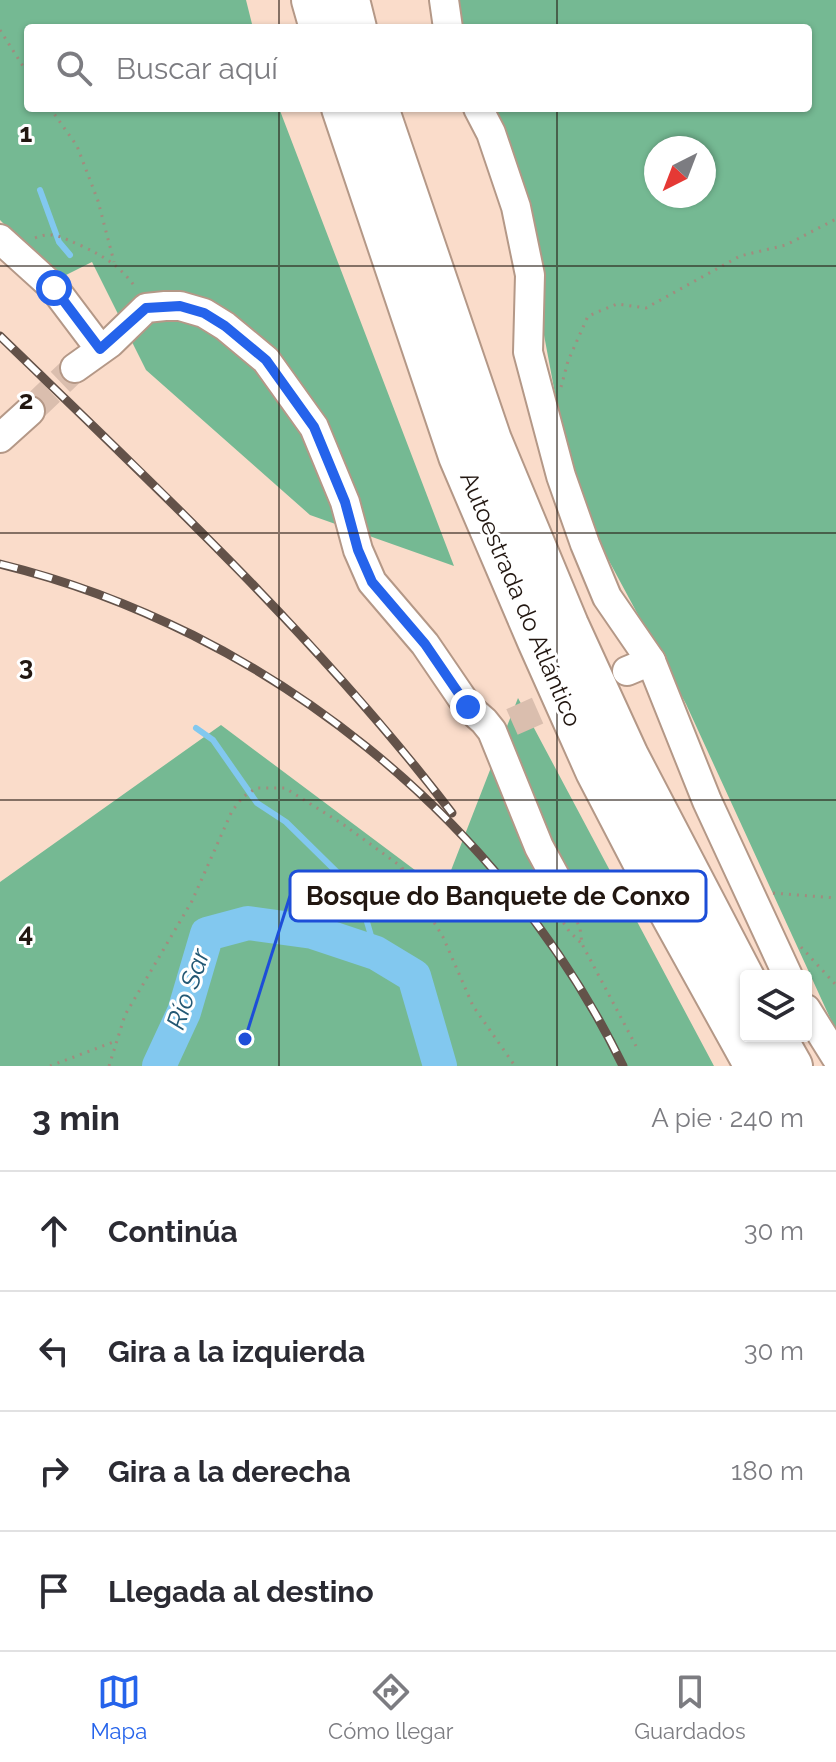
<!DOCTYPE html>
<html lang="es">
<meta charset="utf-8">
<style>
:root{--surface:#fff;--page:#f2f2f3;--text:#2b2b33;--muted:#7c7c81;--line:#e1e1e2;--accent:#2563eb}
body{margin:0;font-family:Raleway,sans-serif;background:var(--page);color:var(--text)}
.controls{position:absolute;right:24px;bottom:24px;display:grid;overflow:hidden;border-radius:8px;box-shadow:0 2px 6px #0004}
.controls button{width:72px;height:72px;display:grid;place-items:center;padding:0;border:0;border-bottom:2px solid var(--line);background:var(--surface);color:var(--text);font:40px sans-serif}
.compass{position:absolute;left:644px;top:136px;width:72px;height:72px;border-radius:50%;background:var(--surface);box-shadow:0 2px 6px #0004;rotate:222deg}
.stop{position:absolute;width:24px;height:24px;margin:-18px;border:6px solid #2563eb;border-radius:50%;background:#fff}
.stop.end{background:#2563eb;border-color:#fff;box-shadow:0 2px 8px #0008}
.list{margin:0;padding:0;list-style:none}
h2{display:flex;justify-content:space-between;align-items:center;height:104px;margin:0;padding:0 32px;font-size:34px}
h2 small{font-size:26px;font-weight:400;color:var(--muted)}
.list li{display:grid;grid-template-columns:52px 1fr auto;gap:24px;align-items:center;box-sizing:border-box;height:120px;padding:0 32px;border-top:2px solid var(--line)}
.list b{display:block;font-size:30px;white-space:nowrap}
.list em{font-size:26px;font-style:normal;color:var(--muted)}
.icon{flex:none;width:44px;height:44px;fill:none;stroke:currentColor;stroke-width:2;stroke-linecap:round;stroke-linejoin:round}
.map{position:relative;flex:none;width:836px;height:1066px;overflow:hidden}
.search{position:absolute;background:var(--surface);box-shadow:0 2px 6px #0004;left:24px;right:24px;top:24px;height:88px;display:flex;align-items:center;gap:20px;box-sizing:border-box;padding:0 28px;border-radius:8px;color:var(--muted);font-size:30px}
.sheet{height:584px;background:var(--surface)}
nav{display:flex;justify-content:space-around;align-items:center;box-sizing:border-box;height:112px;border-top:2px solid var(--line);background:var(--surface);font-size:22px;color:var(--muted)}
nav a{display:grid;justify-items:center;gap:4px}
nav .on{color:var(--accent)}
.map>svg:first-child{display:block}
</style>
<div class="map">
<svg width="836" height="1066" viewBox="0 0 836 1066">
<rect width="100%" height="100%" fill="#fadcca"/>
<g fill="#75b993" fill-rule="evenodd">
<polygon points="0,0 246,0 253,28 28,28 28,108 279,108 454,566 310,515 146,370 92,262 58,279 0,220"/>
<path d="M456 0H836V1031L686 704 587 520 559 415 514 175 490 108H808V28H461ZM656 148H704V196H656Z"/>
<polygon points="518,698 714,1066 0,1066 0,882 221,725 443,891"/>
</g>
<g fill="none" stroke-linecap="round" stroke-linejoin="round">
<g stroke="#82c8ef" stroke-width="6">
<polyline points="40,190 59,242 70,255"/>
<polyline points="196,728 213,740 257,803 286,822 345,880 365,915 376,953"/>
</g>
<polyline stroke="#82c8ef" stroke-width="34" points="159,1066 184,1012 207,934 248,923 313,932 376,953 414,976 440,1066"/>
<g stroke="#dabeae" stroke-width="28" stroke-dasharray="28 14" stroke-linecap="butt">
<polyline points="30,411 75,368"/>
<polyline points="512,722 627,671"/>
</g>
<g stroke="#b49887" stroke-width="32">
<g id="minor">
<polyline points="444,0 448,28"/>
<polyline points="478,108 491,133 516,207 530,275 528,352 561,476 585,544 607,597 651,661"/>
<polyline points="0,239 54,288 100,349"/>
<polyline points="75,368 110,343 146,308 165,306 180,306 204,313 225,326 266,360 314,427 345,502 358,550 372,582 425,644 468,707 484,721 492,731 539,847 564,893"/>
<polyline points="0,438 30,411"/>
<polyline points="627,671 651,661 707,801 788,976"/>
<polyline points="806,1009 836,1057"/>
</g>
</g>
<g stroke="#b49887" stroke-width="44">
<g id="highway">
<polyline points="312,0 320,28"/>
<polyline points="349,0 356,28"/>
<polyline points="342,108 459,456 538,641 596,771 662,898 755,1066"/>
<polyline points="378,108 491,440 568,625 628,756 746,982"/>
<polyline points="775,1036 792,1066"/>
</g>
</g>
<g stroke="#a28b7e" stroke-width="3" stroke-dasharray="2 6" stroke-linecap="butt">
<polyline points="0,30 28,74"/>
<polyline points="50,108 77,146 98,201 114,262"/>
<path d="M35 238C54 230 64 239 82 246 105 257 120 266 136 288"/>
<polyline points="561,387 568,361 588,316 617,304 646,308 740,256 786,245 836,219"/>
<polyline points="402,868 455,911 472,912 478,917 496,914"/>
<polyline points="773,893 836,898"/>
<polyline points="574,915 580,928 582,944 636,1046"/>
<polyline points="559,916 569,931 582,944"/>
<polyline points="801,947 836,985"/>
<polyline points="50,1066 116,1041"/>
<polyline points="109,1066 125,1015 192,901 232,811 243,797 256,788 285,788 344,825 399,865 443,937 473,1006 515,1066"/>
</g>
<use href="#minor" stroke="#fff" stroke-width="28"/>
<use href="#highway" stroke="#fff" stroke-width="40"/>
<g stroke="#635249" stroke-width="9">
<g id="rail">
<path d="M0 336C158 489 318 638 452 813"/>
<path d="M0 564C266 629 503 819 623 1066"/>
</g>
</g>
<use href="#rail" stroke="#fff" stroke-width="6" stroke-dasharray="18" stroke-linecap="butt"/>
</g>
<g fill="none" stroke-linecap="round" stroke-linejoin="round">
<polyline stroke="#2563eb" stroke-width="10" points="54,288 100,349 146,308 180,306 204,313 225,326 266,360 314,427 345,502 358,550 372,582 425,644 468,707"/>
</g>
<path fill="none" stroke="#221711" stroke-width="2" stroke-opacity="0.55" d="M279 0V28M557 0V28M279 108V1066M557 108V1066M0 266H836M0 533H836M0 800H836"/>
<g text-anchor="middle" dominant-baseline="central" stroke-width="6" stroke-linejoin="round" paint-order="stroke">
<g font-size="24" fill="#221711" stroke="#fff">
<text transform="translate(521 599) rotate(67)">Autoestrada do Atlántico</text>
</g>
<g font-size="26" font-style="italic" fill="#235874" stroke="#fff">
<text transform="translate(188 989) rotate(-71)">Río Sar</text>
</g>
</g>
<g font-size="26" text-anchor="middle" font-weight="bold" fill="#221711" stroke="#fff" stroke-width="6" stroke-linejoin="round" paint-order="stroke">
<text x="26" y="142">1</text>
<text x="26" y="409">2</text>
<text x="26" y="675">3</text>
<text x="26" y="942">4</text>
</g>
<path fill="none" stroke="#1d4ed8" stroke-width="3" d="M245 1039L290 896"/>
<circle fill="#1d4ed8" stroke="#fff" stroke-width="3" cx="245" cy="1039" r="8"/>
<rect fill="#fff" stroke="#1d4ed8" stroke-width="3" x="290" y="871" width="416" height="50" rx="8"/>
<g font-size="26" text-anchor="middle" font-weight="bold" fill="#221711">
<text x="498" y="905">Bosque do Banquete de Conxo</text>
</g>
</svg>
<div class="controls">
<button><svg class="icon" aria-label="layers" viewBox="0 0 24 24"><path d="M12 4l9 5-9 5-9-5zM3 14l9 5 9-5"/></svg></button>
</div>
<svg class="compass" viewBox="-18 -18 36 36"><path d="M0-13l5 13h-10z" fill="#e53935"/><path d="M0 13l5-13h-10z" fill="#7c7c81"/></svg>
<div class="stop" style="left:54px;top:288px"></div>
<div class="stop end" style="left:468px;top:707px"></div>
<div class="search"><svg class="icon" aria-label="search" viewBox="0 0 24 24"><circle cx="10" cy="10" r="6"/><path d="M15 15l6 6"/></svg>Buscar aquí</div>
</div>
<section class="sheet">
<h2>3 min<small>A pie · 240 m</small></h2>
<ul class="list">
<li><svg class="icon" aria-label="ahead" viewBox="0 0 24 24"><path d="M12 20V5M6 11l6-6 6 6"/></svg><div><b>Continúa</b></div><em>30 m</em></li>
<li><svg class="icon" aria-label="left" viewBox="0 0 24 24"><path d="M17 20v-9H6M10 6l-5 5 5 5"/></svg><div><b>Gira a la izquierda</b></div><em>30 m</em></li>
<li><svg class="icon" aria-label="right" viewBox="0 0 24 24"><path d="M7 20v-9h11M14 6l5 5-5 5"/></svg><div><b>Gira a la derecha</b></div><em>180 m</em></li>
<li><svg class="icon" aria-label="arrive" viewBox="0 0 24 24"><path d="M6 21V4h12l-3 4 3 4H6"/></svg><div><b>Llegada al destino</b></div></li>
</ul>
</section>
<nav>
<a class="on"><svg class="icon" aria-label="map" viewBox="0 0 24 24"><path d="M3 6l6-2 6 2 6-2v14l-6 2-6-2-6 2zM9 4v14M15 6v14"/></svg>Mapa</a>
<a><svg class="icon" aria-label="directions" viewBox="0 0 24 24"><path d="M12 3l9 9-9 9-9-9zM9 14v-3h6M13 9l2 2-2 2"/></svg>Cómo llegar</a>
<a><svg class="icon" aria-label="saved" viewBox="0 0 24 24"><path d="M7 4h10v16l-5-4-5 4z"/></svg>Guardados</a>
</nav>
